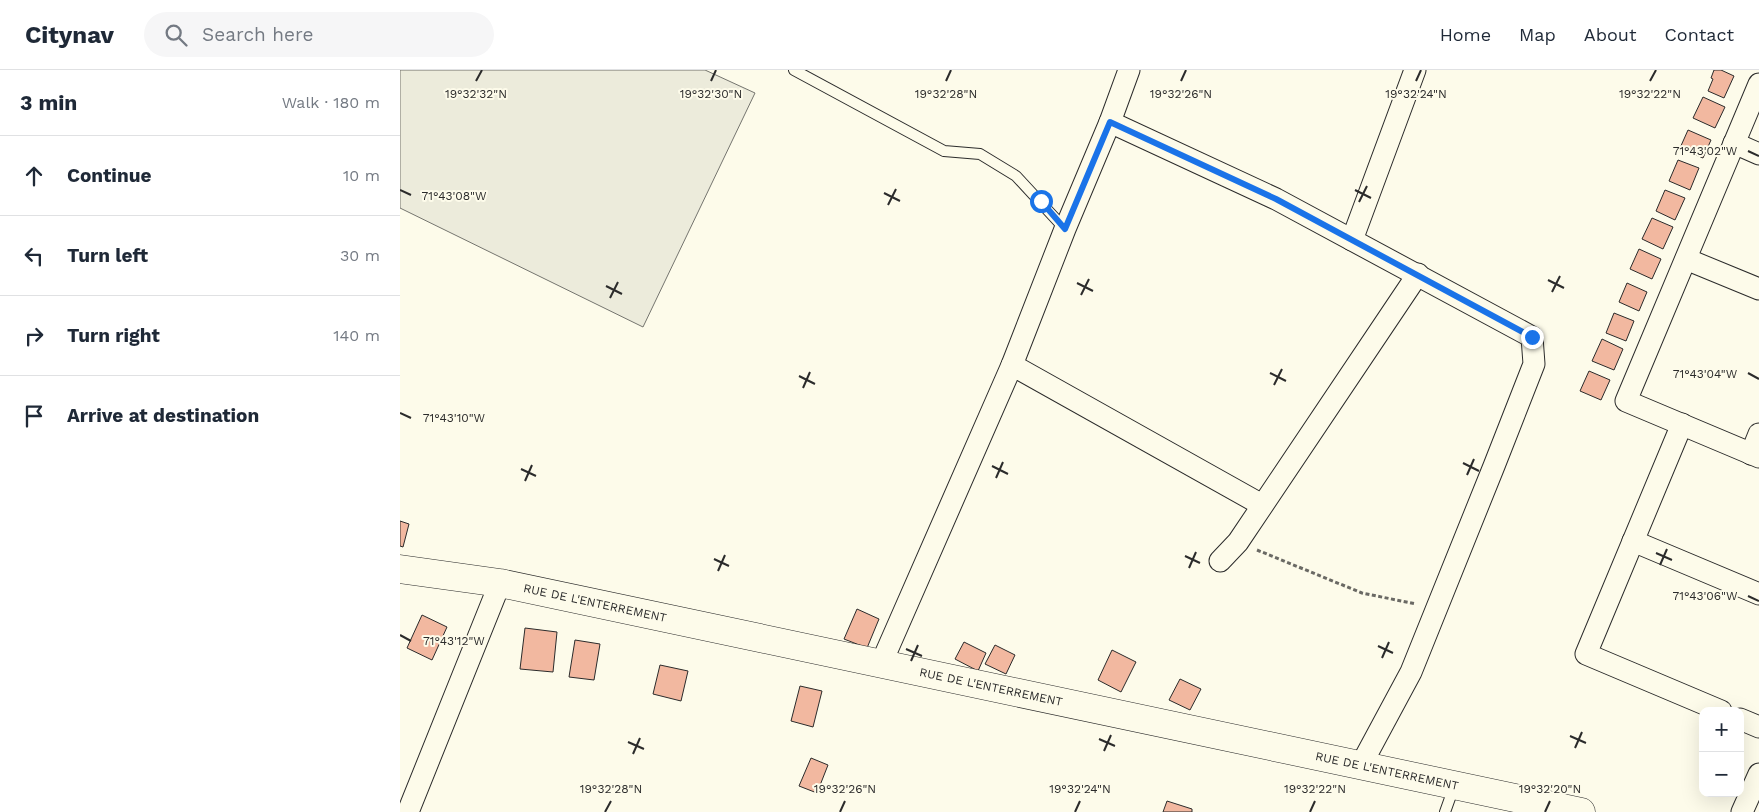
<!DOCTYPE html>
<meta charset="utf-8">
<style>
:root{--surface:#fff;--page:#f6f6f7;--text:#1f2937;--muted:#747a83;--line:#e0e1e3}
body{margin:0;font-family:"Work Sans",sans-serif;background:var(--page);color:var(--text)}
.controls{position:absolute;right:15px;bottom:15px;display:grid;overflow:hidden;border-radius:10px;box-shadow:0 5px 20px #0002}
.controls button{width:45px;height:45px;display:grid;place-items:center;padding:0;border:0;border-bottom:1px solid var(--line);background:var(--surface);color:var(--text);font:25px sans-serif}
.stop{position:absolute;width:15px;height:15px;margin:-11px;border:4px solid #1a73e8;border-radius:50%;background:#fff}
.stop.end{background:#1a73e8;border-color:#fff;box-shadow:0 1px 5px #0008}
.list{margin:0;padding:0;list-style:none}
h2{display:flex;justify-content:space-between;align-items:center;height:65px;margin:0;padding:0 20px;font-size:21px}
h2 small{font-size:16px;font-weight:400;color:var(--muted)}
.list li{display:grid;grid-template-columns:32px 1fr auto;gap:15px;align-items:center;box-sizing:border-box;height:80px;padding:0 20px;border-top:1px solid var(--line)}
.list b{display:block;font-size:19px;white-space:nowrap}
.list em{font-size:16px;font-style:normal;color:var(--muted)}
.icon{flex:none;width:28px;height:28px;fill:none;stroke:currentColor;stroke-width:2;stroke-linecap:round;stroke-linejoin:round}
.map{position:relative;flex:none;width:1359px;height:742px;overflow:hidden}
header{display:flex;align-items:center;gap:30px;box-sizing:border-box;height:70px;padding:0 25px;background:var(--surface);border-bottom:1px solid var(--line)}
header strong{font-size:24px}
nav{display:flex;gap:28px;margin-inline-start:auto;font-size:18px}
.search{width:350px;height:45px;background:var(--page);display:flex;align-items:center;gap:12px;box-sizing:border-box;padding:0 18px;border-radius:28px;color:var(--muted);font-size:19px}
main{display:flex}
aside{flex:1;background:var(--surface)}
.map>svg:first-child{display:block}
</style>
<header>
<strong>Citynav</strong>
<div class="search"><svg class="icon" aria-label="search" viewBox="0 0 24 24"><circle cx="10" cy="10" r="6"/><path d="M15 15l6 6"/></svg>Search here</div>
<nav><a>Home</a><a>Map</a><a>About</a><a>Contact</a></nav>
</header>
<main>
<aside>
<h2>3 min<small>Walk · 180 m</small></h2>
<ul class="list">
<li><svg class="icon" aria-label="ahead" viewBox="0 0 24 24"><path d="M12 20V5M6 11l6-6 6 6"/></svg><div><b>Continue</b></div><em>10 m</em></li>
<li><svg class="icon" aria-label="left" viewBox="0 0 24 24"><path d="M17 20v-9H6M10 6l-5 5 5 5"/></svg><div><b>Turn left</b></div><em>30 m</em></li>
<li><svg class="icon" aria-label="right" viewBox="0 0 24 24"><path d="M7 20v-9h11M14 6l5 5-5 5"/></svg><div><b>Turn right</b></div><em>140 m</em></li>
<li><svg class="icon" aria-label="arrive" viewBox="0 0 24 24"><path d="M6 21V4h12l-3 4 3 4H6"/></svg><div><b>Arrive at destination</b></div></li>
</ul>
</aside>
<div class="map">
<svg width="1359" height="742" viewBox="0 0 1359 742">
<rect width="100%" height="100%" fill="#fdfbea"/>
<polygon fill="#ecebdb" stroke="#74746e" points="0,0 305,0 355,23 243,257 0,138"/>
<g fill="#f2b8a0" stroke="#2b2b2b">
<polygon points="1314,0 1321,0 1334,6 1324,28 1308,21 1313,9 1311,8"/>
<polygon points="1303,27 1325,37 1315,58 1293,48"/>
<polygon points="1288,60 1311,70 1303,88 1280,78"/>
<polygon points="1278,90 1299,98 1290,120 1269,111"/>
<polygon points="1265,120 1285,128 1275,150 1256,141"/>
<polygon points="1252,148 1273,157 1263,179 1242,169"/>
<polygon points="1239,179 1261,189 1252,209 1230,199"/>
<polygon points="1227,213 1247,222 1239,241 1219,232"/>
<polygon points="1214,243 1234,251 1226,271 1206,263"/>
<polygon points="1202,269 1223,279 1214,300 1192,291"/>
<polygon points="1189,301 1210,310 1201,330 1180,321"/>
<polygon points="0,451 9,454 3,477 0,476"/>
<polygon points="457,539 479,549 467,578 444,569"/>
<polygon points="22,545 47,557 32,590 7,578"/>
<polygon points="125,558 157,562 153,602 120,599"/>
<polygon points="175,570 200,574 194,610 169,607"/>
<polygon points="564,572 586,583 578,601 555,589"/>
<polygon points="595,575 615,585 606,604 585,594"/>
<polygon points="712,580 736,592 721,622 698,610"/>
<polygon points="260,595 288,601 281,631 253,624"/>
<polygon points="780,609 801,619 790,640 769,630"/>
<polygon points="400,616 422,621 413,657 391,651"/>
<polygon points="411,688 428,695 417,723 399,716"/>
<polygon points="767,731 792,739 792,742 763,742"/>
</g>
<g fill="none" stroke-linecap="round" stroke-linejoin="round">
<g stroke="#2b2b2b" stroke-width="12">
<g id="lane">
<polyline points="394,0 544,81 580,84 616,106 665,159"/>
<polyline points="1045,742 1054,717"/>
</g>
</g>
<g stroke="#2b2b2b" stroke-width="23">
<g id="street">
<polyline points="1359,14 1226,331 1359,387"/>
<polyline points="710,52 876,129 1132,267 1134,294 1094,396 1011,602 961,695"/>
<polyline points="1334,73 1359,84"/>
<polyline points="952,170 1015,0"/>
<polyline points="1286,189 1359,219"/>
<polyline points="612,295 862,435"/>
<polyline points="1282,354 1186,584 1321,641"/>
<polyline points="1351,384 1359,364"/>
<polyline points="1233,471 1359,524"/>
<polyline points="820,491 838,472 1018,204"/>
<polyline points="481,594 612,295 665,159 710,52 729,0"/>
<polyline points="1340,649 1359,657"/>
<polyline points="8,742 100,513"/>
<polyline points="1342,742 1359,704"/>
</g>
</g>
<g stroke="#2b2b2b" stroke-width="29">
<polyline id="secondary" points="0,499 100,513 1181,742"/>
</g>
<polyline stroke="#6a6964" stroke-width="3" stroke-dasharray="4 2.5" stroke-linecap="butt" points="857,480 962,523 1016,534"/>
<use href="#lane" stroke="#fdfbea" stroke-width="10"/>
<use href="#street" stroke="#fdfbea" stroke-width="21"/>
<use href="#secondary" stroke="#fdfbea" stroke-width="28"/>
</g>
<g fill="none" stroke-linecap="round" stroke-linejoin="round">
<polyline stroke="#1a73e8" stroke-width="6" points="641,131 665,159 710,52 876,129 1132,267"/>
</g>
<path fill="none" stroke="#2b2b2b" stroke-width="2" d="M76 11 82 0M311 11 316 0M546 11 551 0M781 11 786 0M1016 11 1021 0M1250 11 1256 0M1348 81 1359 86M0 120 11 125M955 120 971 128M484 123 500 131M959 132 967 116M488 135 496 119M1148 210 1164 218M677 213 693 221M206 216 222 224M1152 222 1160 206M681 225 689 209M210 228 218 212M870 303 886 311M1348 303 1359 309M399 306 415 314M874 315 882 299M403 318 410 302M0 343 11 348M1063 393 1079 401M592 396 608 404M121 399 136 406M1067 405 1074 389M596 408 603 392M125 411 132 395M1256 483 1272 490M785 486 800 493M314 489 329 496M1260 495 1267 479M789 498 796 482M318 501 325 485M1348 526 1359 531M0 565 11 571M978 576 993 583M506 579 522 586M982 588 989 572M511 591 518 575M1170 666 1186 673M699 669 715 676M228 672 244 679M1175 678 1182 662M704 681 711 665M233 684 240 668M205 742 211 731M440 742 445 731M675 742 680 731M910 742 915 731M1145 742 1150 731"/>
<g text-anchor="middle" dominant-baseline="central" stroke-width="4" stroke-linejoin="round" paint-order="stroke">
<g font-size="12" fill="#2b2b2b" stroke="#fdfbea">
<text transform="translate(195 533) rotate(12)">RUE DE L'ENTERREMENT</text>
<text transform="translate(591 617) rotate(12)">RUE DE L'ENTERREMENT</text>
<text transform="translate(987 701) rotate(12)">RUE DE L'ENTERREMENT</text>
</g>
</g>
<g font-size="12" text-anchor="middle" fill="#2b2b2b" stroke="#fdfbea" stroke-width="4" stroke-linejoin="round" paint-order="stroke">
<text x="76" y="28">19°32'32"N</text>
<text x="311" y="28">19°32'30"N</text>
<text x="546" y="28">19°32'28"N</text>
<text x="781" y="28">19°32'26"N</text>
<text x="1016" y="28">19°32'24"N</text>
<text x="1250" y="28">19°32'22"N</text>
<text x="1305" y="85">71°43'02"W</text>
<text x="54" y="130">71°43'08"W</text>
<text x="1305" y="308">71°43'04"W</text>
<text x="54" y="352">71°43'10"W</text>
<text x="1305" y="530">71°43'06"W</text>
<text x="54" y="575">71°43'12"W</text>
<text x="211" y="723">19°32'28"N</text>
<text x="445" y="723">19°32'26"N</text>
<text x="680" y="723">19°32'24"N</text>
<text x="915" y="723">19°32'22"N</text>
<text x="1150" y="723">19°32'20"N</text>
</g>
</svg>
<div class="controls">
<button>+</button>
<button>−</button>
</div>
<div class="stop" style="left:641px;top:131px"></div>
<div class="stop end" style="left:1132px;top:267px"></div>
</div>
</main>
